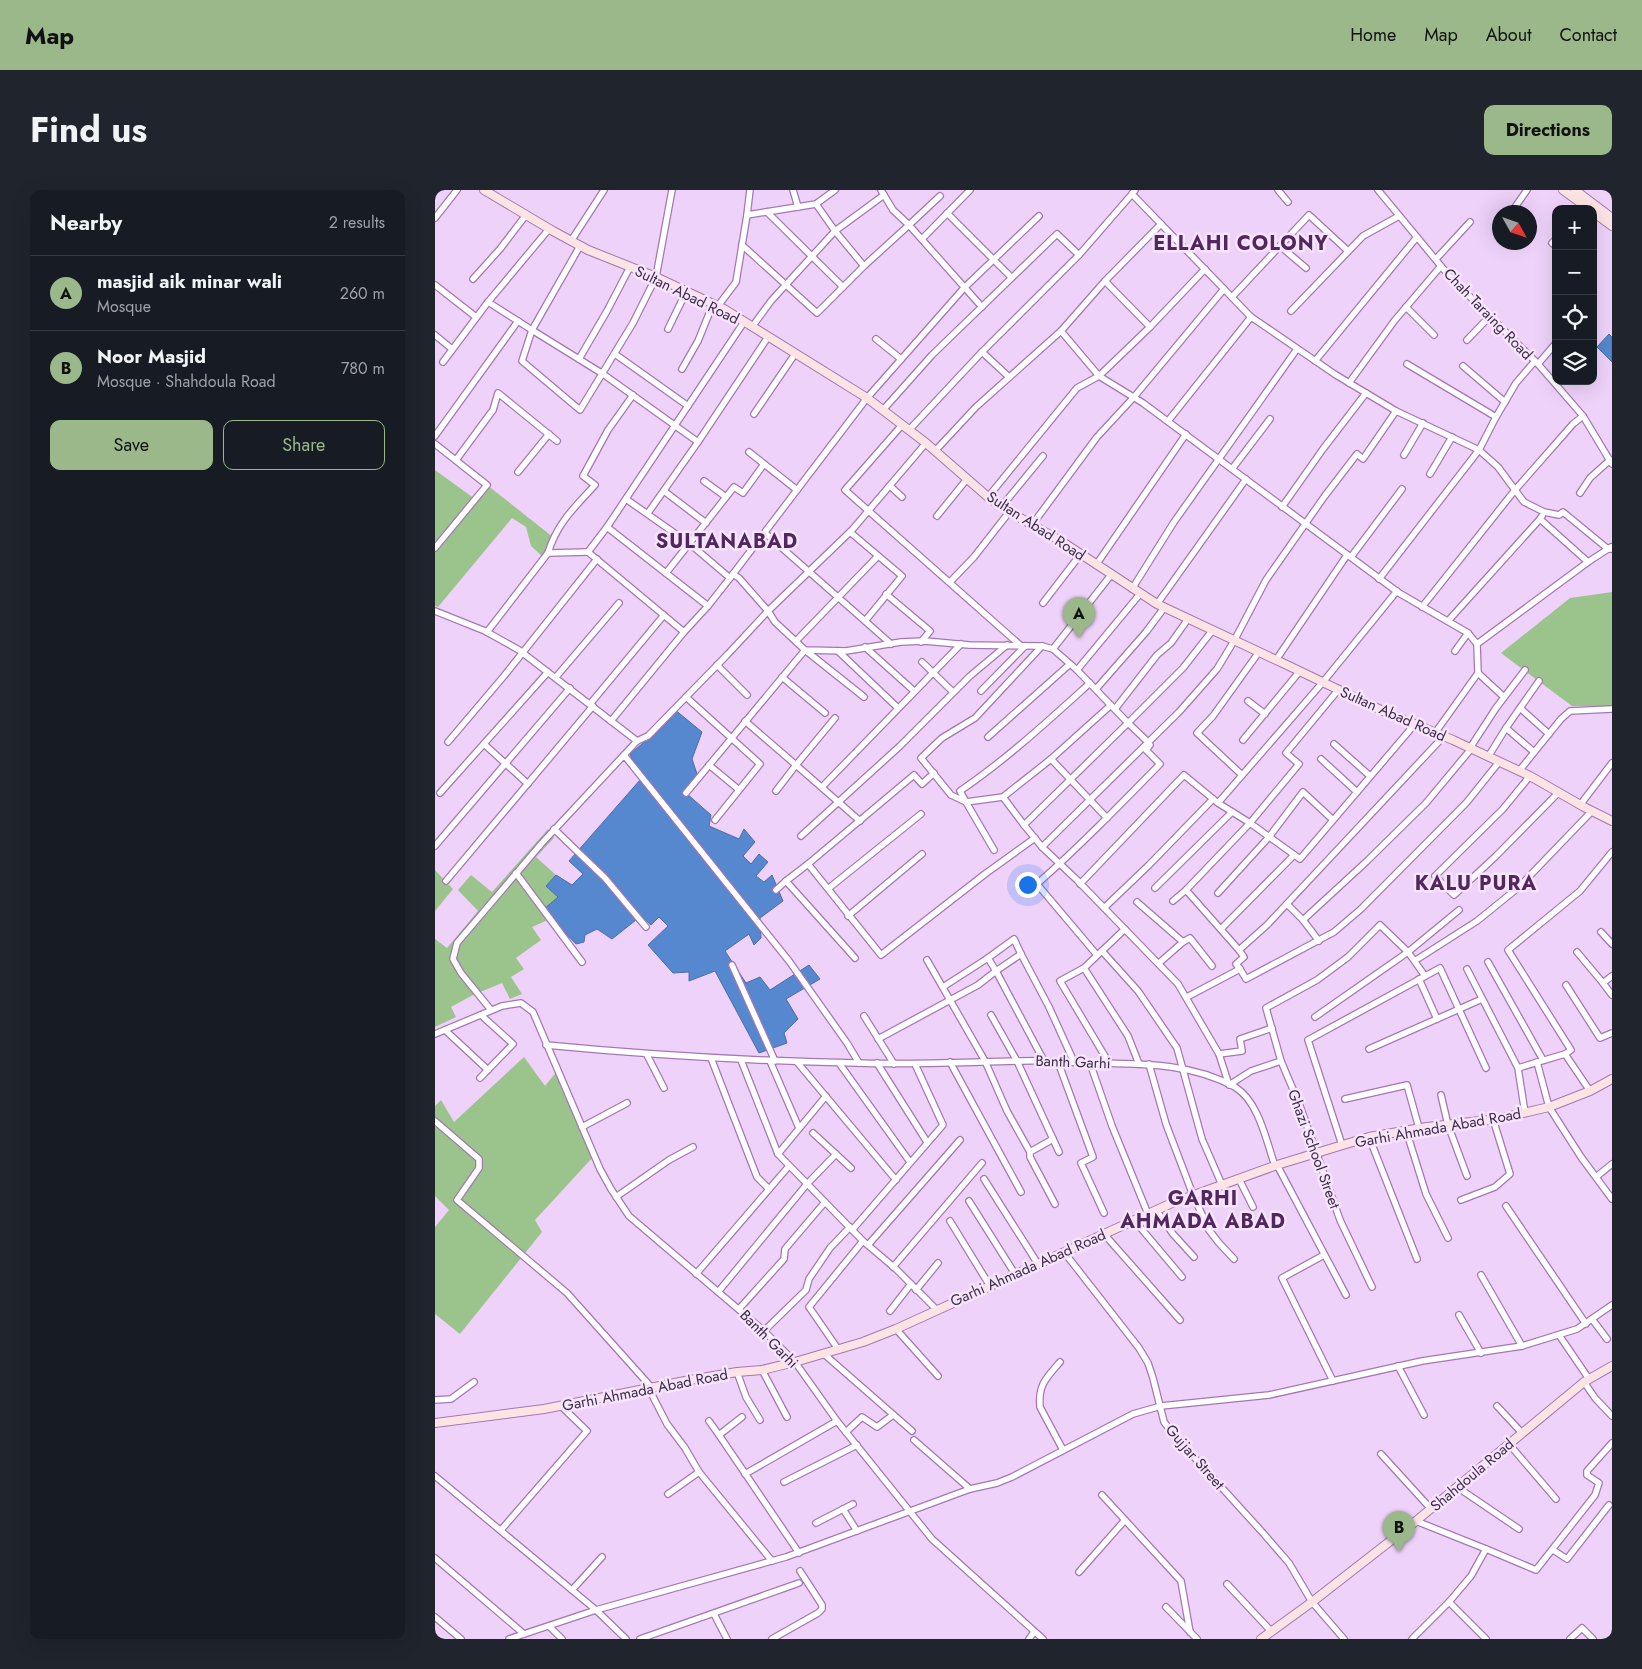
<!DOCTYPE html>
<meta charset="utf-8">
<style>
:root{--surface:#171b24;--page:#20242c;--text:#f1f3f6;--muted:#9ea1a6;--line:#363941;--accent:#9ab88a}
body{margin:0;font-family:Jost,sans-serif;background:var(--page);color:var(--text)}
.controls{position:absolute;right:15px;top:15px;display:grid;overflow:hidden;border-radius:10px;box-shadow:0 5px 20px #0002}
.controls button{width:45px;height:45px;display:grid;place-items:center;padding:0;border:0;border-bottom:1px solid var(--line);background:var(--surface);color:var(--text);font:25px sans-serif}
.compass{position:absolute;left:1057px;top:15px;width:45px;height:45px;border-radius:50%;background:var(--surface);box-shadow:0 5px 20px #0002;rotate:130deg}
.you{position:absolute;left:592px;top:694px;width:18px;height:18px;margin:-12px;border:4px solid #fff;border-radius:50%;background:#1a73e8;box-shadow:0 0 0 8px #1a73e833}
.badge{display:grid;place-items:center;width:32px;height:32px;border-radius:50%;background:var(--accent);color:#111;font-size:16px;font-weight:700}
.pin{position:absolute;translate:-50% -41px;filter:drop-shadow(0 1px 2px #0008)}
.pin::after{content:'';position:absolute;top:26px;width:18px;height:15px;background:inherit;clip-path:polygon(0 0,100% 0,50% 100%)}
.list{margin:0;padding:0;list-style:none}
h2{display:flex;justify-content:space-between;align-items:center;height:65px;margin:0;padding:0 20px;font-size:21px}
h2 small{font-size:16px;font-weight:400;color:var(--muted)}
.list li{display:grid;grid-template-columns:32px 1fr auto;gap:15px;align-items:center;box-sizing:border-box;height:75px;padding:0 20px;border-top:1px solid var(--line)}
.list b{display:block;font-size:19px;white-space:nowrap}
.list p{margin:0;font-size:16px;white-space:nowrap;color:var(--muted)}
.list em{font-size:16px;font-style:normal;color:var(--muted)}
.actions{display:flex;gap:10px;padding:15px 20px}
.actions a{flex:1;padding:11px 0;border:1px solid var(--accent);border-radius:10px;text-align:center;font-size:18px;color:var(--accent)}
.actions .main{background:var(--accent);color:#111}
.icon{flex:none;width:28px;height:28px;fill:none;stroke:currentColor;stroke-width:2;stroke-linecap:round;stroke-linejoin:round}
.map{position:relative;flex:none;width:1177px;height:1449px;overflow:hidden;border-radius:10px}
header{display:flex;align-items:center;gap:30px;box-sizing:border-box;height:70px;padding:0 25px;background:var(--accent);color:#111}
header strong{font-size:24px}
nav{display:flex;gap:28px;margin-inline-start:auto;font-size:18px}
.intro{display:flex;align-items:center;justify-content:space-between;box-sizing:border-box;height:120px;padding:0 30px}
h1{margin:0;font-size:35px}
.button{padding:12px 22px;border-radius:10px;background:var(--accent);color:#111;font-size:18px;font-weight:700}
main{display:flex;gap:30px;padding:0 30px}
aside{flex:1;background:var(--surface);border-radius:10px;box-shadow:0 5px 20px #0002}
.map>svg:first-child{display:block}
</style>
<header>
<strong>Map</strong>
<nav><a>Home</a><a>Map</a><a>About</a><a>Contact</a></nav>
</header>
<div class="intro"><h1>Find us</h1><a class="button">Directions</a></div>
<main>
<aside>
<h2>Nearby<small>2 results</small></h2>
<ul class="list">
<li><span class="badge">A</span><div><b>masjid aik minar wali</b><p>Mosque</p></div><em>260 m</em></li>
<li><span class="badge">B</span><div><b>Noor Masjid</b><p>Mosque · Shahdoula Road</p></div><em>780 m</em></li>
</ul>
<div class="actions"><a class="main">Save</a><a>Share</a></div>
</aside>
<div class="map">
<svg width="1177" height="1449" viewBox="0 0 1177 1449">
<rect width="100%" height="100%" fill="#efd2fa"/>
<g fill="#9bc48c">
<polygon points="0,280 40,309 52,295 118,347 109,368 96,356 91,337 77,328 3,417 0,416"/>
<polygon points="1177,402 1177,516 1137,516 1066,463 1135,408"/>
<polygon points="113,639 119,648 101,667 121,685 111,696 124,707 115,729 97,737 106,750 81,768 89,779 76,787 87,804 75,809 67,793 38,805 16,817 21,827 0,837 0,749 12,758 43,721 23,700 36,685 57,702"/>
<polygon points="0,680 18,699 0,721"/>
<polygon points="89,867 110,896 122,881 159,966 100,1030 107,1042 25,1144 0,1124 0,1037 14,1020 0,1006 0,916 6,910 19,932"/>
</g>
<g fill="#5588cf" stroke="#4e6ca6">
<polygon points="1174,144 1177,147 1177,172 1162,157"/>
<polygon points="239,519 267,542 257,569 262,584 251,603 276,625 274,636 304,649 309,639 320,652 308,666 316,674 324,664 333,672 321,686 329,692 337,685 348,711 325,728 326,748 319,755 314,744 290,761 311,793 325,787 335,800 374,775 385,789 351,809 363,829 349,843 352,853 324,863 280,781 254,791 254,782 238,783 213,755 233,736 224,727 216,735 206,726 177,749 162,739 150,745 149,752 141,754 108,720 123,707 111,696 121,685 137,695 148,684 134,671 205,590 195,564 232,533"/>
</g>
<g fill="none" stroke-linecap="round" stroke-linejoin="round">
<g stroke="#a477b4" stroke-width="8">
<g id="street">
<polyline points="315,0 312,25 381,14 400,0"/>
<polyline points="358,0 363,17"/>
<polyline points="700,0 697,4 816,127 825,133 901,185 961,221 1044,260 1063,277 1089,312 1109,322 1124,325 1128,322 1173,359 1177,359"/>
<polyline points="843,0 853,12"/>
<polyline points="943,0 1015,87 1103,174 1148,226 1177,274"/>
<polyline points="505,6 474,35 547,117"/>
<polyline points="381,14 400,41 449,5"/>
<polyline points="1078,20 1092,0"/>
<polyline points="332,22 408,97"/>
<polyline points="512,23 576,87"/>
<polyline points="0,28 22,0"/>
<polyline points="487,49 535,0"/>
<polyline points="1121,49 1117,53 1121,56"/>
<polyline points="136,51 169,0"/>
<polyline points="307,55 382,123 429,76"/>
<polyline points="845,56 871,78"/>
<polyline points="1001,69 1035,32"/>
<polyline points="38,89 65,59 91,25"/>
<polyline points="670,91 626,141 664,186 708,213 964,403 1033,443 1042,454 1043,483 1000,543"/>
<polyline points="0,95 41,127"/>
<polyline points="797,107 874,25 913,61"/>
<polyline points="53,112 97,140 145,56"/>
<polyline points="283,116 301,92 312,25"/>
<polyline points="971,117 999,145"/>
<polyline points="856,121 928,46 964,26"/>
<polyline points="317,137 336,111 400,41 429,76 474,35 458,20 446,0"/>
<polyline points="715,137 670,91 726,34"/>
<polyline points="233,139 251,102"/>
<polyline points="0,145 17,159"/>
<polyline points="441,149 466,169"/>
<polyline points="1032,150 1055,126"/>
<polyline points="547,162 574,187"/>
<polyline points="180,164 253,216"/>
<polyline points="144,169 172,121 195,77"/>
<polyline points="880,171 982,47"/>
<polyline points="8,172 53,112 114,39"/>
<polyline points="972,174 1061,227"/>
<polyline points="1103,174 1121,153"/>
<polyline points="1028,176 1070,212"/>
<polyline points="247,179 263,151 278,114"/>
<polyline points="914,193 960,130 1006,76"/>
<polyline points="448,220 497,165 622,44 644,65 697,4"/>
<polyline points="319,224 360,164"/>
<polyline points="733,231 816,127"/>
<polyline points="467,235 410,300 585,455"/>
<polyline points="474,240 547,162 644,65"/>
<polyline points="0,246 83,131"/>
<polyline points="263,252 333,147"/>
<polyline points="0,254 52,295 0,358"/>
<polyline points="500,261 541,217 626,141"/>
<polyline points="314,262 362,300"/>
<polyline points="969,265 988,233"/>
<polyline points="21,270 58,220 63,203 122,251"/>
<polyline points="797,279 835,229"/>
<polyline points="83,282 114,244"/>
<polyline points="995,284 1017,247"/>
<polyline points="269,291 291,307"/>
<polyline points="455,296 467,307"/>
<polyline points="229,301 271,333"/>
<polyline points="1145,303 1155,288 1175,270"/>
<polyline points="553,307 642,198 664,186 715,137 770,79"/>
<polyline points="191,309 255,354 295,388 298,384 304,388 333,421 417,340 491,253"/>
<polyline points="567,316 608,266"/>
<polyline points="847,317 888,259 931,203"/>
<polyline points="213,323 263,252 168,184 97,140 87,171 145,220 198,133 221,87 237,0"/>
<polyline points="502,326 532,289"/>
<polyline points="1107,326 1105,329 1153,372"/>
<polyline points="597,335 662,247 699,207 789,99"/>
<polyline points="172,337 153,362 249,442 176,531"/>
<polyline points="415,342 467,386 430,431 456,454"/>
<polyline points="330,343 430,431"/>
<polyline points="113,363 153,362"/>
<polyline points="916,367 967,299"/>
<polyline points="661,375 751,244"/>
<polyline points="231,383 299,297 308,303 329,274"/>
<polyline points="298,384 432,208 529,98 604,26"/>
<polyline points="295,388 273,416 172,337 309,132"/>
<polyline points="944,389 1044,260 1061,227 1081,193 1100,171"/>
<polyline points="515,392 539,367 575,321"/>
<polyline points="697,399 739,332 862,159"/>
<polyline points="451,404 495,441 486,452"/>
<polyline points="608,413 645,365"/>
<polyline points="722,414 811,289"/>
<polyline points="987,417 1080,300 1138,234 1148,226"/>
<polyline points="0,421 50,441 84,460 202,551 213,546 293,464 333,421 340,432 370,460 411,461 466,452 490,451 534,455 607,456 618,459 676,385"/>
<polyline points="1013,431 1105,329"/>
<path d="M52 442 113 363C122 333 140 317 160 295L148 286 173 240 198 205"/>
<polyline points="249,442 273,416"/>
<polyline points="361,451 443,366"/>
<polyline points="1042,454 1153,372 1176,357"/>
<polyline points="430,457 479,501"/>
<polyline points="618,459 642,480 693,533 748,478 777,441"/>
<polyline points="403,461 463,518"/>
<polyline points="1020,461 1033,443"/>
<polyline points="841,470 912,365"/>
<polyline points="487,472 518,502"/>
<polyline points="282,475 312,505"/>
<polyline points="642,480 705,404"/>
<polyline points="1043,483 1069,507"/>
<polyline points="121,487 184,413"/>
<polyline points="347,487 390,523"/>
<path d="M655 493C613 531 572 569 525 601L531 612 568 607 616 569 676 515"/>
<polyline points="661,499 711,442 729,418"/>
<polyline points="904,499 851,563 864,574 815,633 783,613 888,492 962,401"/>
<polyline points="546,501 590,456"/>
<polyline points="251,507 325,574 280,630"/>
<polyline points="813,511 830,524"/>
<polyline points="155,514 229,425"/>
<polyline points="1085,518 1114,544"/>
<polyline points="680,519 722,465 736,453 753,429"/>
<polyline points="310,531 361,575 400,528"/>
<polyline points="980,534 865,669 815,633 751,700 804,760 832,735 1009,546"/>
<polyline points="1071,538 1099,562"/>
<polyline points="553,547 635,474"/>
<polyline points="808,550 865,481"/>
<polyline points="13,552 69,486 162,369"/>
<polyline points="49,554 93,594"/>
<polyline points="899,554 935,586"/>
<polyline points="1035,558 1061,518 1090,480"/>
<polyline points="189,565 202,551"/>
<polyline points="1053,567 1071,538 1104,491"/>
<polyline points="616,569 672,628"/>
<polyline points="886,569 922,602"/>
<polyline points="274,575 303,599"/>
<polyline points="1084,581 1126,529 1135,521 1177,519"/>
<polyline points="499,583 487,594 479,585 373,674 446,765 550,684 600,648"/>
<polyline points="807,585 762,543 778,526 824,462"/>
<polyline points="1095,586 1068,619 1000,686 1019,705 1060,667 1124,602"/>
<polyline points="387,597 526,454"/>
<polyline points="341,601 361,575 425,631"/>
<polyline points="5,603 113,482"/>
<polyline points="251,603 370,460 429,507"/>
<polyline points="568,607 589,635"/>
<polyline points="1145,615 1177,573"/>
<polyline points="119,639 170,688 211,737"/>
<polyline points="366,646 465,556 535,486 572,455"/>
<polyline points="0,656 135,498"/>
<polyline points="607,657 744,522 782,479 799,451 831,390 889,307 922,264 928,269 961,221"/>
<polyline points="559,660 531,612 516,605 486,568 507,548 540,528 607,456"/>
<polyline points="373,674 351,691 420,768"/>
<polyline points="81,683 147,772"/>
<polyline points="11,691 158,516"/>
<polyline points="645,694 749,585 783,613"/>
<polyline points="394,698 486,624"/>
<polyline points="720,698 797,622"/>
<polyline points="341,700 351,691"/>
<polyline points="783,703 834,647 868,602 898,630"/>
<polyline points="738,711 751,700"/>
<polyline points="702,712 748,752"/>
<polyline points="852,714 868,730"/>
<polyline points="669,718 714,675 778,609"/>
<polyline points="413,726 487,664"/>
<polyline points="786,739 859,665"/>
<polyline points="1166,742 1177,754"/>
<polyline points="884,751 868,730 931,672 991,613 1036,559"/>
<polyline points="804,760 809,767 801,774 805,779"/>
<polyline points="667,761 703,801 742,858 767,949 787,995"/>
<polyline points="1142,762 1168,793 1177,786"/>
<path d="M662 765 602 694C645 656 685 615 725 574L711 560 715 555 713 552 693 533 589 635 607 657 642 690 743 794 784 864 794 895 816 881 846 871"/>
<polyline points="553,768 579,749 586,764"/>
<polyline points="492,770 550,871 572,921 595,962 595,967 620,1014"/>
<polyline points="981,770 1042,731 1084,697 1157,621"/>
<polyline points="1053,772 1108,870"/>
<polyline points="724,773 748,752 755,748 777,776"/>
<polyline points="297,775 340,871"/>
<polyline points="649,778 690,739"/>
<polyline points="1032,779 1083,878 1090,923"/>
<polyline points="984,789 1002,829"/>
<polyline points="1168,793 1177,805"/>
<polyline points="1131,795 1165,848 1177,843"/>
<polyline points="508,797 553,768 561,781 586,764 614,817 639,872"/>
<polyline points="752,807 805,779 811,789 899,742 926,719 1032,612 1064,572"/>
<polyline points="56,820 26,783 18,769 22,753 107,653 189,565 354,771 412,853 424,873"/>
<polyline points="556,825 582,871 624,962"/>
<polyline points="429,826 459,874"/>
<polyline points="880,827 973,762 1024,720"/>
<polyline points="10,840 53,880"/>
<polyline points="0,844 67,816 86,813 98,822 165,979 176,999 194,1026 329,1141 360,1172 402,1231 497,1349 608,1449"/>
<polyline points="443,849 543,795 561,781 609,871"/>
<path d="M111 855C215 865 318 871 422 873 477 875 532 872 587 871 609 870 632 872 654 873 704 874 755 872 800 897 824 912 831 950 840 976"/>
<polyline points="934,859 1047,809"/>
<polyline points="784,864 807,861 805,849 837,838"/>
<polyline points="212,865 229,898"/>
<polyline points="276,868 322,987 334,999"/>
<polyline points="306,870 343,964 428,1051 461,1079 502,1120"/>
<polyline points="335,871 364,938"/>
<polyline points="362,872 461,990"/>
<polyline points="515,872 586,1002"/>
<polyline points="623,872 658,967 646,973 669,1023"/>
<polyline points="1102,872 1114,917 1146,967 1177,1009"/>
<polyline points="404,873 475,972"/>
<polyline points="442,873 492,952"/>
<polyline points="655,873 677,936 713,1024"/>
<polyline points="674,873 625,791 649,778 693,846 704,874"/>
<polyline points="714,874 731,934 758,1005 774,1040 784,1053 799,1069"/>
<polyline points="1083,878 1130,864"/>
<polyline points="45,888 78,854 46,825"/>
<polyline points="1155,901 1130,864 1136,860 1073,760 1145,701 1177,662"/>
<polyline points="1006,905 1013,935 1032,986"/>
<polyline points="910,909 972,895 984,938"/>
<polyline points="0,931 44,969 44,978 22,1010 132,1103 217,1198"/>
<polyline points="147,937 192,913"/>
<polyline points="971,940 991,1004 1013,1048"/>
<polyline points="378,943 416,978"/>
<polyline points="934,947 982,1069"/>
<polyline points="907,955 873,850 1005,778 1051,878"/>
<polyline points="595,962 618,949"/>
<polyline points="343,964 391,906"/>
<polyline points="842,975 911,1105"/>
<polyline points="1161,987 1177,974"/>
<polyline points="549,989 603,1074"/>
<polyline points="804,989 818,1017"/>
<polyline points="181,1007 234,970 258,957"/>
<polyline points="1026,1010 1060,997 1075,984 1058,929"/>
<polyline points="534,1011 580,1084"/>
<polyline points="1071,1016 1151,1134"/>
<polyline points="721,1020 738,1044 759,1067"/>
<polyline points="699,1030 747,1087"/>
<polyline points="515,1031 555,1096"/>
<polyline points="418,1039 508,935 480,874"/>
<polyline points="669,1044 745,1130"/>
<polyline points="433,1055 525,950"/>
<polyline points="629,1062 704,1158 713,1173 718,1188 729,1232 739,1245 828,1343 854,1373 877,1412 909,1449"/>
<polyline points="889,1065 847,1088 898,1191"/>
<polyline points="458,1077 547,973"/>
<polyline points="261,1084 354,976"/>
<polyline points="1046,1085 1087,1156"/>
<polyline points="937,1097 905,1030 865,916 846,871 831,818 882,790 913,767 945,735 973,762 990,786"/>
<polyline points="481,1100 503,1073"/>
<polyline points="283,1102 372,994 401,964"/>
<polyline points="304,1119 349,1069 350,1059 390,1012"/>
<polyline points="455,1121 476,1094"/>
<polyline points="1024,1125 1046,1163"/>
<polyline points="1157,1129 1172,1149"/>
<polyline points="461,1139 503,1186"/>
<polyline points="329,1141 371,1100 374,1089 395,1058 415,1037"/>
<polyline points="1124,1145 1154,1189"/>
<polyline points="403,1159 374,1117 428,1051"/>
<polyline points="389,1164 477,1241"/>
<path d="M625 1172C611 1188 603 1195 605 1217L628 1260"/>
<polyline points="963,1176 989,1225"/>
<polyline points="327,1180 352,1227"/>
<polyline points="302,1182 311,1207 325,1230"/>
<polyline points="1149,1192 1160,1208 1177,1226"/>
<polyline points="214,1199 232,1234 250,1258 264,1282 233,1304"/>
<polyline points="0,1210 16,1209 39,1192"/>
<polyline points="1062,1216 1087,1243"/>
<polyline points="307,1227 284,1245 364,1363"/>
<polyline points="274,1231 284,1245"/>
<polyline points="411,1242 427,1227 442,1237 458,1225"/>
<polyline points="479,1250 535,1299"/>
<polyline points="1074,1254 1121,1309"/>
<polyline points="946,1264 996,1319"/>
<polyline points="264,1282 337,1371"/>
<polyline points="310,1284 402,1231"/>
<polyline points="0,1286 161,1420 191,1449"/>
<polyline points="349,1292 422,1255"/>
<polyline points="1022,1297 1084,1339"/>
<polyline points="667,1305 746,1391 755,1442"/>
<polyline points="408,1319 422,1341"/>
<polyline points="381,1333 418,1314"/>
<polyline points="66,1340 152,1241 126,1216"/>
<polyline points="1051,1359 1101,1380 1160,1305 1164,1293 1152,1285 1152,1281 1177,1253"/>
<polyline points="1118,1360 1132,1369 1174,1315"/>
<polyline points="0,1368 89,1444"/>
<polyline points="644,1382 690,1330"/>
<polyline points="792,1394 836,1441"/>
<polyline points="137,1400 167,1367"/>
<polyline points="1014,1412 1051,1449"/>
<polyline points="731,1417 762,1449"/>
<polyline points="279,1424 292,1449"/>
<polyline points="0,1427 26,1449"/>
<polyline points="114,1436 127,1449"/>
<polyline points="74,1449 161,1420 351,1367 535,1299 562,1293 577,1287 698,1224 726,1216 834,1205 987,1171 1087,1156 1142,1139 1177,1115"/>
<polyline points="205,1449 364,1393"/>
<polyline points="337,1449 383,1423 387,1419 387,1415 365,1381"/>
<polyline points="594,1449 599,1442"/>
<polyline points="977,1449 1014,1412 1036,1386 1051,1359 981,1331"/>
<polyline points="1135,1449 1147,1438 1158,1449"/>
</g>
</g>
<g stroke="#a477b4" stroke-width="10">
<g id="secondary">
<polyline points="49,0 118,41 153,60 221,87 289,119 432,208 491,253 553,307 580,325 629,353 722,414 854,476 948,521 1018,550 1095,586 1149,617 1177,631"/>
<polyline points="1128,0 1154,19"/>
<polyline points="1140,0 1177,28"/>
<polyline points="1158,22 1177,36"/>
<polyline points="0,1233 109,1219 255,1190 302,1182 327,1180 360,1172 428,1152 461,1139 737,1013 842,975 934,947 992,937 1063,929 1114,917 1155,901 1177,889"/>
<polyline points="826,1449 877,1412 981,1331 1149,1192 1177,1176"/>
</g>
</g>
<use href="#street" stroke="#fff" stroke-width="5.5"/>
<use href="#secondary" stroke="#fde4e4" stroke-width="8"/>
</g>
<g text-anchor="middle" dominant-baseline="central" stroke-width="5" stroke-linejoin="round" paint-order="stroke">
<g font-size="15" fill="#3e2b45" stroke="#f7e4fe">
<text transform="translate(252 105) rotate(26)">Sultan Abad Road</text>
<text transform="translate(1053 124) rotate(46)">Chah Taraing Road</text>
<text transform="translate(601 336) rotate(33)">Sultan Abad Road</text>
<text transform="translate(958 524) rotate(24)">Sultan Abad Road</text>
<text transform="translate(638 872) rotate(2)">Banth Garhi</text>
<text transform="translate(1003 938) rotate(-10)">Garhi Ahmada Abad Road</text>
<text transform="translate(879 959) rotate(70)">Ghazi School Street</text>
<text transform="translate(593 1078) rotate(-24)">Garhi Ahmada Abad Road</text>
<text transform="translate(334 1149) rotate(45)">Banth Garhi</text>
<text transform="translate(210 1200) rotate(-11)">Garhi Ahmada Abad Road</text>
<text transform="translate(760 1267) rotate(49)">Gujjar Street</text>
<text transform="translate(1037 1285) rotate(-40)">Shahdoula Road</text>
</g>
<g font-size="20" font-weight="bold" letter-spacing="1" fill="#51275e" stroke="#f7e4fe">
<text x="806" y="53">ELLAHI COLONY</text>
<text x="292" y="351">SULTANABAD</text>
<text x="1041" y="693">KALU PURA</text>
<text x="768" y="1008">GARHI<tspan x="768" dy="23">AHMADA ABAD</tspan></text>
</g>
</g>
</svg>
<div class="controls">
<button>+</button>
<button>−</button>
<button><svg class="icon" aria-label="locate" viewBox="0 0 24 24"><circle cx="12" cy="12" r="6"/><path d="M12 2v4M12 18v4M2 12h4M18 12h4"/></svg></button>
<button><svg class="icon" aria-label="layers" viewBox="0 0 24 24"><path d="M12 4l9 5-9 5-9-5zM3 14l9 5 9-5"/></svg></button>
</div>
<svg class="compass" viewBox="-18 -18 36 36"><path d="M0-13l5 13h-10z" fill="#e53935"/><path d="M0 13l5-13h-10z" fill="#9ea1a6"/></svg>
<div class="you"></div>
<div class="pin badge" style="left:644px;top:448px">A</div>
<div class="pin badge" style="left:964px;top:1362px">B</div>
</div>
</main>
